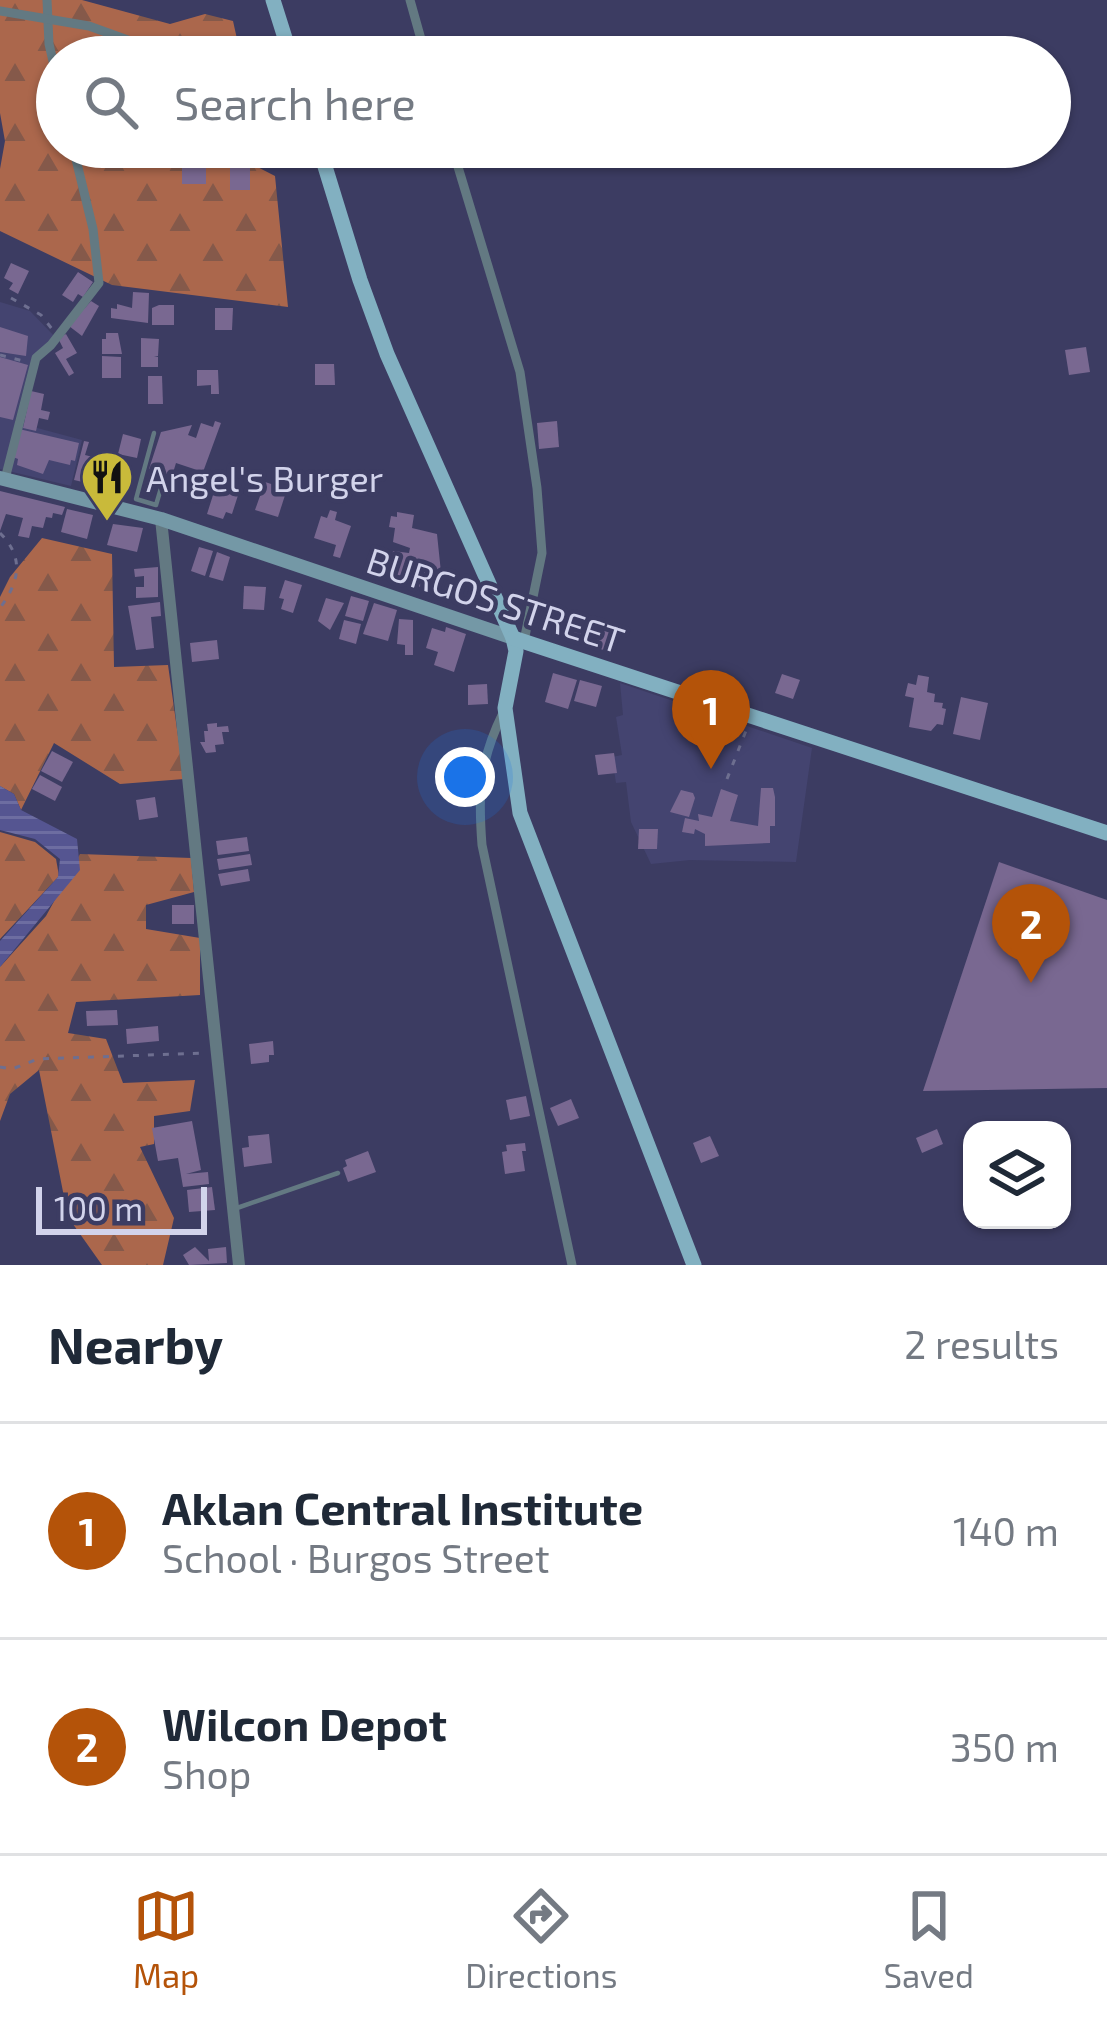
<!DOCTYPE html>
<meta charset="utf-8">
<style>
:root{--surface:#fff;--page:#f2f2f3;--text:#1f2937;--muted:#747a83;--line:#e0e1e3;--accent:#b45309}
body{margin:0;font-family:"Exo 2",sans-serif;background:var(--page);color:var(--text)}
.controls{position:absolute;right:36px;bottom:36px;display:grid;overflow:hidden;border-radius:24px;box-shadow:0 3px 9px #0004}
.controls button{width:108px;height:108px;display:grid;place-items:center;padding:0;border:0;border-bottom:3px solid var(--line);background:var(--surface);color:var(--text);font:60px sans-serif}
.scale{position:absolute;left:36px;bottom:30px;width:171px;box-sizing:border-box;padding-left:12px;border:6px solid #d2d3eb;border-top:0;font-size:33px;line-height:42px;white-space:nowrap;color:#d2d3eb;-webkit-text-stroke:9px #3c3c62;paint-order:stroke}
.you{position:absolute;left:465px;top:777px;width:42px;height:42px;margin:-30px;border:9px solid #fff;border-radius:50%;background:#1a73e8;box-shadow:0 0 0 18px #1a73e833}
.badge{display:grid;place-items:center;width:78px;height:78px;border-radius:50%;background:var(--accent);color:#fff;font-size:39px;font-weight:700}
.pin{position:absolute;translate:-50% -99px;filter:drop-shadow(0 3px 6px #0008)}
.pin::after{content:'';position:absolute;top:63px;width:42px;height:36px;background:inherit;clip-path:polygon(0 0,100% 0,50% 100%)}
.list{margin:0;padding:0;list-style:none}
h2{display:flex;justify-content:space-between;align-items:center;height:156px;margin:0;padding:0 48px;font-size:51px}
h2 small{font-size:39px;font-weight:400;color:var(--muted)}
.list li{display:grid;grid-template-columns:78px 1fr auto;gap:36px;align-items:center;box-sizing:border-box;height:216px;padding:0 48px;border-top:3px solid var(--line)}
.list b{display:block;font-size:45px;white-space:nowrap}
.list p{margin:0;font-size:39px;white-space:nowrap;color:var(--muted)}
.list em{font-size:39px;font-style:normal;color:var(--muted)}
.icon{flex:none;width:66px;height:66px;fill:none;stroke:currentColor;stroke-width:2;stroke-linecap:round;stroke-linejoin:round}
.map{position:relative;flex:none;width:1107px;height:1265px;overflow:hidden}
.search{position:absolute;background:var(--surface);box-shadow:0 3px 9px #0004;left:36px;right:36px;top:36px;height:132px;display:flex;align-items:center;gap:30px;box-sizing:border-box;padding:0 42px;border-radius:66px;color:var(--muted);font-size:45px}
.sheet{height:588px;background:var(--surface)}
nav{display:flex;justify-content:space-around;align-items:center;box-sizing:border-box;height:168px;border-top:3px solid var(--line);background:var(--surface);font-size:33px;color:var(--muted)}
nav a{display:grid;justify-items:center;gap:6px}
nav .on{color:var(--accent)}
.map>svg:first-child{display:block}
</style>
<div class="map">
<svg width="1107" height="1265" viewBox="0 0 1107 1265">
<defs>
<pattern id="forest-firs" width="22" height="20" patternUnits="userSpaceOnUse" patternTransform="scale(3)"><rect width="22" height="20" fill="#ab674c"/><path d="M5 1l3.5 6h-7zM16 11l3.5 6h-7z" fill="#85594a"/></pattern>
<pattern id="water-rules" width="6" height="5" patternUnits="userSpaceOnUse" patternTransform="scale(3)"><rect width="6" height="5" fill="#555591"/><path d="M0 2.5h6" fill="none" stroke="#6d6da1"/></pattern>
</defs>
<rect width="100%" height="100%" fill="#3c3c62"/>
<g fill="#444470">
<polygon points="0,302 30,311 56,338 30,364 15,422 82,440 71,486 0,469"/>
<polygon points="620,683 812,748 796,862 690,860 651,864 631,822 626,782 616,783 612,757 622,755 616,717 623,715"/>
</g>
<g fill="url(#forest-firs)">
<polygon points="0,0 82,0 170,24 205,14 233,21 241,57 57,57 57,147 239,147 238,157 275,176 288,307 112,285 0,231 0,169 5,141 0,113"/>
<polygon points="42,538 112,554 114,667 168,665 184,779 120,784 54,743 21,810 14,794 0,786 0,597 10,577"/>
<polygon points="0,832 35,842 56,859 59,876 0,939"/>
<polygon points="80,854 191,858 194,892 146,905 146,929 200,938 200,995 76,1002 68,1033 106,1039 123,1083 195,1080 190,1111 154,1116 154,1144 140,1147 174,1218 163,1265 102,1265 68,1217 39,1070 10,1094 0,1121 0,967 46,916"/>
</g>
<polygon fill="url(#water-rules)" points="0,786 14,794 21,810 77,839 80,870 0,967 0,941 58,877 60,859 35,839 0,830"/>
<g fill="#796891">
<polygon points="206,164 206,184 182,184 182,165"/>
<rect x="230" y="166" width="20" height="24"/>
<polygon points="11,263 29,271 18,294 9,289 13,283 4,278"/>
<polygon points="78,272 93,282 83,297 78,294 73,302 62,295"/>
<polygon points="133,292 149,293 148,323 111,318 111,308 117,309 117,304 132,308"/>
<polygon points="91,301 99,306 82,336 69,326"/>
<polygon points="159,305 174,305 174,325 152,325 152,308"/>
<polygon points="215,308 233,308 232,330 215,330"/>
<polygon points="0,327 28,336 26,356 0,352"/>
<polygon points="106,333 118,333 122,354 102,354 102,339 106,339"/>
<polygon points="66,334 77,353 66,359 74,373 69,376 55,353 63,348 58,338"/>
<polygon points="141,338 159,339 158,356 154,357 158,357 158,367 141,367"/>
<polygon points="1086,347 1090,372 1069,375 1065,350"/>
<polygon points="102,356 121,357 121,378 102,378"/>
<polygon points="0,357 28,365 13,420 0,417"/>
<polygon points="315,364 334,364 335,385 315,385"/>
<polygon points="197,370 218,370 219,394 211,394 211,385 197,386"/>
<polygon points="148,376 162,376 163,404 148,404"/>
<polygon points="31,391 44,394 41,410 50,412 48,420 39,418 36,431 23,428"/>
<polygon points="215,421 221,423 203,472 176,463 172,476 149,469 161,432 192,425 188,435 196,438 201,423 213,427"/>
<polygon points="557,421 559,447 539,449 537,423"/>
<polygon points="19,429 79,443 75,461 71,460 70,465 49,460 43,474 17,465 18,459 13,457"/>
<polygon points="123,434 141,439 137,458 118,454"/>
<polygon points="84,441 89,442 85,455 97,458 91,484 74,480"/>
<polygon points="220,473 236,478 234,484 241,486 232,514 226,512 223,519 207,514"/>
<polygon points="265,482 287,489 278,517 255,510"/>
<polygon points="0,491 65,507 62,515 53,513 52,518 46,517 43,528 32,526 29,538 18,536 23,518 6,514 0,531"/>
<polygon points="67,509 93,515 87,539 61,532"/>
<polygon points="330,510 337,512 335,520 351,526 340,558 333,556 336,545 314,538 321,516 327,518"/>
<polygon points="397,512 414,515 412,528 437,534 442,582 434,581 433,588 405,585 406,576 389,574 393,551 409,553 410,548 393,542 395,528 389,527 391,516 397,517"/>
<polygon points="113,524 143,528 137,552 107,545"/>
<polygon points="199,547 213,551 205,576 191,571"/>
<polygon points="217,552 230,557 223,581 209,577"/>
<polygon points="158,567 158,597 136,598 136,587 144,587 144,576 135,577 134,569"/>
<polygon points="285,580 302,585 293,613 281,609 284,599 279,598"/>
<polygon points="244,586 266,587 264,610 243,609"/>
<polygon points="351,596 369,601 363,621 345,616"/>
<polygon points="326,598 344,603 330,630 318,621"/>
<polygon points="160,602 161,616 151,617 154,648 136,650 128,606"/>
<polygon points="374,603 397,610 388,641 363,634"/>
<polygon points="572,612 587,617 579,641 565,637"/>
<polygon points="399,619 413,620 413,655 405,655 405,645 397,644"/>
<polygon points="344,620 361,624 356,644 339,639"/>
<polygon points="446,627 466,634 454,672 434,665 438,652 426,648 432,628 445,632"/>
<polygon points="600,628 618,632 614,652 595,648"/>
<polygon points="217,640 219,659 192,662 190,643"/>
<polygon points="553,673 577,680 568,709 545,702"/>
<polygon points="782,674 800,680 793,699 775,693"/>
<polygon points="918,675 929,677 927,692 935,694 934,702 943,703 942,708 946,709 943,725 937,724 931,731 909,727 914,698 905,696 908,683 916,685"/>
<polygon points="580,680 602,686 596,707 574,701"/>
<polygon points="487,684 488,704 468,705 468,685"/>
<polygon points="961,697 988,703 980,740 953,734"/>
<polygon points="217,723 217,727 228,726 229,732 222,732 224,744 215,745 216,752 206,753 200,742 205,742 204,731 208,731 207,724"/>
<polygon points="52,751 73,762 62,782 41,771"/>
<polygon points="614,753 617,773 598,775 595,755"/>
<polygon points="40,775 62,787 55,801 32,789"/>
<polygon points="761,788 773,788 775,797 775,826 770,826 770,843 705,846 705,834 695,829 694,834 682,832 685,818 699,821 698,814 712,817 721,789 738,795 730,821 758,826"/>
<polygon points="681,790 693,793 695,798 689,817 670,812"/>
<polygon points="155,797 158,817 139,820 136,800"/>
<polygon points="639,829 658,829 657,849 638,849"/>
<polygon points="247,837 249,851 218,855 216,841"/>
<polygon points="250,854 252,865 219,870 217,859"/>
<polygon points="999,862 1107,900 1107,1088 923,1091"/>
<polygon points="248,869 250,881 221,886 218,874"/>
<rect x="172" y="905" width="22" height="19"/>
<polygon points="117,1010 118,1025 87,1026 86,1011"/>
<polygon points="158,1026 159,1041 127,1044 126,1029"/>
<polygon points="273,1041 274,1055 269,1055 269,1062 251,1064 249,1044"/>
<polygon points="526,1096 530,1116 510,1120 506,1100"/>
<polygon points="571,1099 579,1118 558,1126 550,1108"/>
<polygon points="192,1121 201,1170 186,1174 208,1172 209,1184 183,1187 178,1158 158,1161 152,1128"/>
<polygon points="937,1129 943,1144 922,1153 916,1138"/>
<polygon points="269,1134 272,1163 244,1167 242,1148 249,1147 248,1136"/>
<polygon points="710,1136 719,1156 701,1163 693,1143"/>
<polygon points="525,1143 526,1151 522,1151 525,1171 505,1174 502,1152 507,1151 506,1145"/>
<polygon points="368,1151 376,1172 348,1182 343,1168 347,1166 345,1160"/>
<polygon points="212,1187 215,1210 189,1212 187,1190"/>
<polygon points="195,1247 209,1261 208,1249 226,1247 227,1263 189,1265 183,1255"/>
</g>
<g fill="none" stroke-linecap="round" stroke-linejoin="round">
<g stroke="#6e6f90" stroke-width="3" stroke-dasharray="6 9" stroke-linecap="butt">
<polyline points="11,298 41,315 52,329"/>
<polyline points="0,355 27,362"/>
<path d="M0 533C25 558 19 582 0 608"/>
<polyline points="727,779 747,728"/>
<polyline points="0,1067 12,1069 38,1059 206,1053"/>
</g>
<g stroke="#637982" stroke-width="4.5">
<polyline points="154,433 136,499 156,505 162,485"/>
<polyline points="237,1208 338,1173"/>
</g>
<g stroke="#637982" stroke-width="9">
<polyline points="47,0 49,44 57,78"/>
<polyline points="410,0 426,57"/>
<polyline points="0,11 89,26 175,57"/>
<polyline points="452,147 520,372 537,488 542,553 524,641"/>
<polyline points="5,479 36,358 51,345 99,283 93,229 73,147"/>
<path d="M503 713C479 762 478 793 482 845L572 1265"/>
</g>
<polyline stroke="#637982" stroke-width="12" points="161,519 239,1265"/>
<polyline stroke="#7498a6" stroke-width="14" points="0,478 161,519 513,638"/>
<g stroke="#82b0c1" stroke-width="15">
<polyline points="273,0 291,57"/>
<polyline points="319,147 360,280 387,354 513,638 516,651 505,708 520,813 694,1265"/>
<polyline points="513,638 1107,833"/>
</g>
</g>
<defs>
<g id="restaurant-pin" transform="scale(2.7)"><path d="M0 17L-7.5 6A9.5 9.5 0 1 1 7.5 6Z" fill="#c9ba3a" stroke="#3c3c62"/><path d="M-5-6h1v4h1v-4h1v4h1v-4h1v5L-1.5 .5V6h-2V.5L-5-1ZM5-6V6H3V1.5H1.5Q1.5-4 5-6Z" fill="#111"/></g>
</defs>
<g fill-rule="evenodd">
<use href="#restaurant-pin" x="107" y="477"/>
</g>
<g text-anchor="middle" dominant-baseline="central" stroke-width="9" stroke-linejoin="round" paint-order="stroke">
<g font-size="36" fill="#d2d3eb" stroke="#3c3c62" text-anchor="start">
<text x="146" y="477">Angel's Burger</text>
</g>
<g font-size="36" fill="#d2d3eb" stroke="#3c3c62">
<text transform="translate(496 599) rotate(18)">BURGOS STREET</text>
</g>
</g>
</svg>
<div class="controls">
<button><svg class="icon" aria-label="layers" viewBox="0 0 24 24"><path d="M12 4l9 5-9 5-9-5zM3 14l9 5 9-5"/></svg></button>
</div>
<div class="scale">100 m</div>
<div class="you"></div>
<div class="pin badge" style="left:711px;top:769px">1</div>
<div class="pin badge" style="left:1031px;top:983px">2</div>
<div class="search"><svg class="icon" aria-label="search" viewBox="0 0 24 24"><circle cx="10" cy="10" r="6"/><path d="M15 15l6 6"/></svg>Search here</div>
</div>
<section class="sheet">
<h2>Nearby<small>2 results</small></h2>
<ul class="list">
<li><span class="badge">1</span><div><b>Aklan Central Institute</b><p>School · Burgos Street</p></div><em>140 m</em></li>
<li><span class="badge">2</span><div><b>Wilcon Depot</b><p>Shop</p></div><em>350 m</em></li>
</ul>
</section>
<nav>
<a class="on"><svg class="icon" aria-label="map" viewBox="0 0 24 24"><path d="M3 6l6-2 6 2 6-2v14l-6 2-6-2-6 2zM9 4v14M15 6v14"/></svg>Map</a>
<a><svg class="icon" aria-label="directions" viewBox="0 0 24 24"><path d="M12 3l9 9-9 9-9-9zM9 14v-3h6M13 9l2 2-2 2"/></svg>Directions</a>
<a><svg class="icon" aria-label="saved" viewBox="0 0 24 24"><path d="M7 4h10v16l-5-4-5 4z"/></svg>Saved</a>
</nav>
